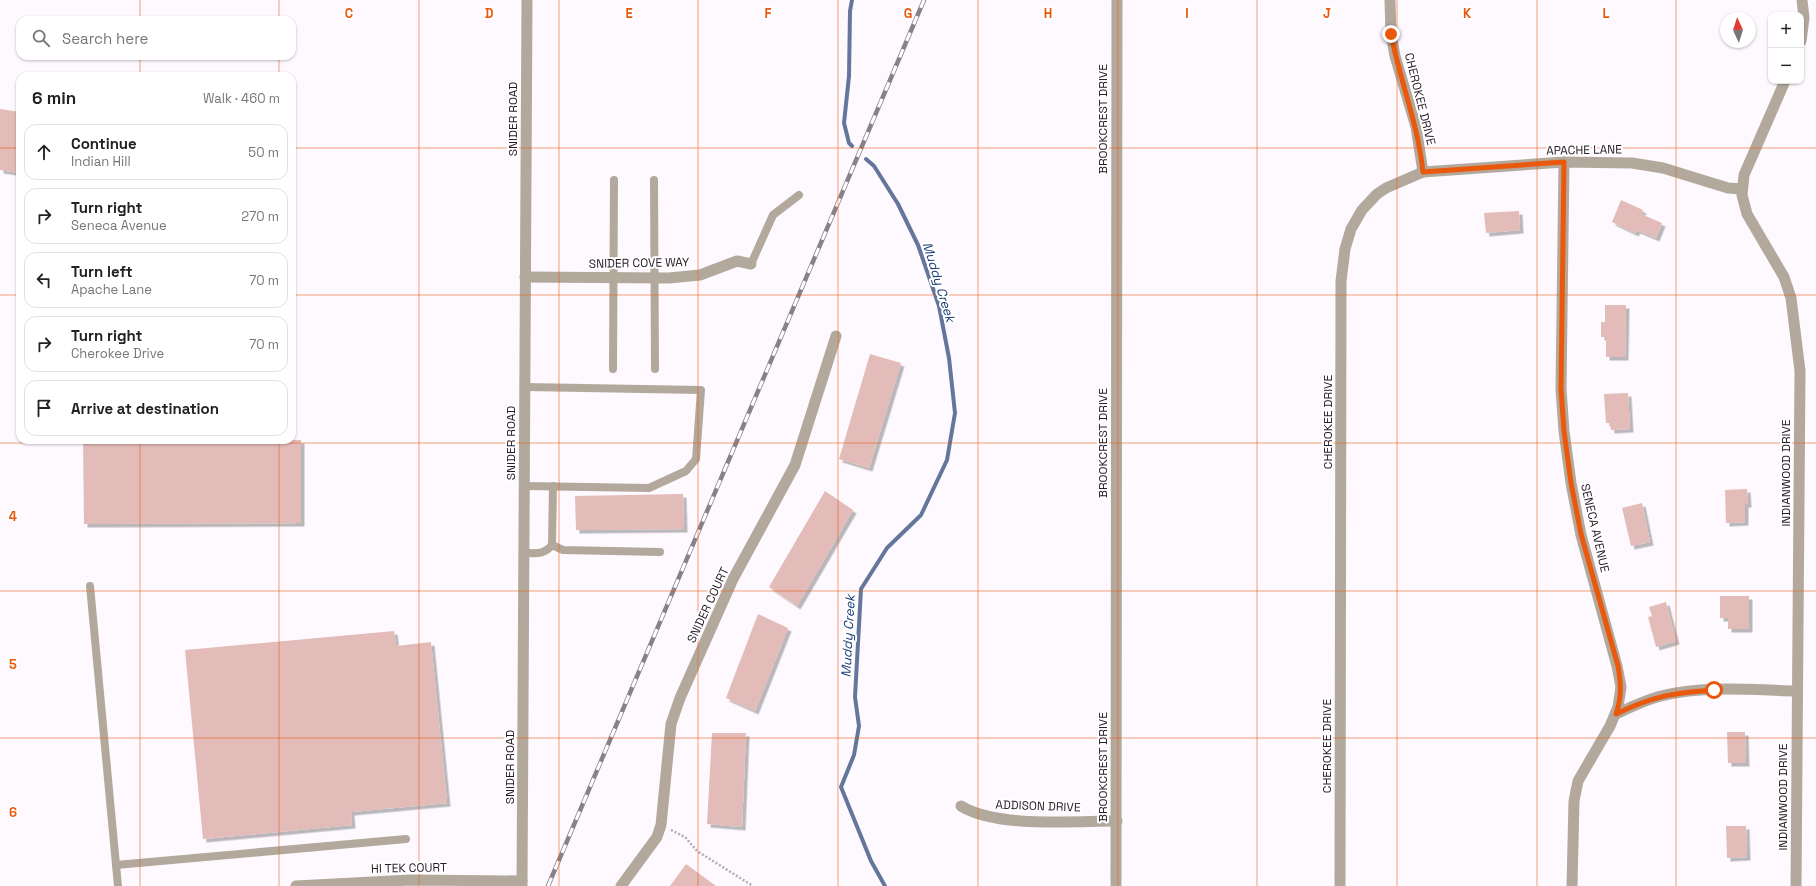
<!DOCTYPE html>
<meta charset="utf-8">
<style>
:root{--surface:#fff;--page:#f2f2f2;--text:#222;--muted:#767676;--line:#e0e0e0}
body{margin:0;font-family:"Space Grotesk",sans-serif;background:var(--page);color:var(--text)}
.controls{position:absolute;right:12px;top:12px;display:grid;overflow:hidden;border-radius:8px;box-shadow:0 1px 3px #0004}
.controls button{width:36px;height:36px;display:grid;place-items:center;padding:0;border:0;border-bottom:1px solid var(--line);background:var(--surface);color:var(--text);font:20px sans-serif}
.compass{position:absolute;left:1720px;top:12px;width:36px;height:36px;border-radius:50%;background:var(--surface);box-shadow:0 1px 3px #0004;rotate:356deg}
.stop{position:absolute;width:12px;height:12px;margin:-9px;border:3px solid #ea580c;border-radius:50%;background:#fff}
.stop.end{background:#ea580c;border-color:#fff;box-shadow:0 1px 4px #0008}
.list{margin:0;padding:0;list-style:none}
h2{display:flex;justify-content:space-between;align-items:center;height:52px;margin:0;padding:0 16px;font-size:17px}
h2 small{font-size:13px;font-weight:400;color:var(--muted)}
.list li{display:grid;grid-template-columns:26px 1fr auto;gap:12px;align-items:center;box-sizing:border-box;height:56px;margin:0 8px 8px;padding:0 8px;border:1px solid var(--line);border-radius:12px}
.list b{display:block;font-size:15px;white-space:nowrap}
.list p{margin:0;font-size:13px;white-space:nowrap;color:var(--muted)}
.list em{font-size:13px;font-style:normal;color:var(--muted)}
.icon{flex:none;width:22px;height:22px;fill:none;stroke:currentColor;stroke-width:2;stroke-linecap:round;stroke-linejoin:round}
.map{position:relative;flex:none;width:1816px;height:886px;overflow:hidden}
.search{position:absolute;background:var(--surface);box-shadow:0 1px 3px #0004;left:16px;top:16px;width:280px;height:44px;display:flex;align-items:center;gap:10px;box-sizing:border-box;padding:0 14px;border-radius:12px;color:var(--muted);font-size:15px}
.panel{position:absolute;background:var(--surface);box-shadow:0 1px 3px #0004;left:16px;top:72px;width:280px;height:372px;border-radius:12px}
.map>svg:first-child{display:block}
</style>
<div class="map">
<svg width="1816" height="886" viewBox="0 0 1816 886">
<defs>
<filter id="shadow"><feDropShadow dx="3.5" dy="3.5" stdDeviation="0" flood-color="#0004"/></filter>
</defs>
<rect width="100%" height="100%" fill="#fef9fe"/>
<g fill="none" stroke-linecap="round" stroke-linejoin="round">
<g stroke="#64769c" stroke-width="4">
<polyline points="852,146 849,143 844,123 849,76 850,11 852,0"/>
<polyline points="866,159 874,166 898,204 918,245 939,306 949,358 955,413 947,460 921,515 887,548 861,589 855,697 859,726 854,755 841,787 871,861 885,886"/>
</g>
</g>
<g fill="#e3bbb8" filter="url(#shadow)">
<polygon points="0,109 20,112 20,173 0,170"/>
<polygon points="1621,200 1643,210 1641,214 1662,223 1656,238 1637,230 1635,233 1612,222"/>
<polygon points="1519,211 1520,230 1486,233 1484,213"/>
<polygon points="1605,305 1626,305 1625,357 1606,357 1606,337 1601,337 1601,322 1605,322"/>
<polygon points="870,354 901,363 869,468 839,459"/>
<polygon points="1628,393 1630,429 1611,430 1610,423 1606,423 1604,394"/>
<polygon points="83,440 301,440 301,523 84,524"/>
<polygon points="1747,489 1748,504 1745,504 1745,522 1726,523 1725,490"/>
<polygon points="825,491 853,510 797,606 769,587"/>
<polygon points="683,494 684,529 576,530 575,496"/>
<polygon points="1642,503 1650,542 1631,546 1622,508"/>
<polygon points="1720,596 1749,596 1749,629 1728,629 1728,618 1720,618"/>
<polygon points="1666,602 1676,641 1656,647 1648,617 1652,616 1649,607"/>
<polygon points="758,614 788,628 755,711 726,698"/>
<polygon points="394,631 396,646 431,642 447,803 351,812 352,825 203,839 185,650"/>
<polygon points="1727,732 1745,732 1746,763 1728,763"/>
<polygon points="712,733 746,733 742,827 707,824"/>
<polygon points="1726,826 1746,826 1747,857 1727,858"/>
<polygon points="686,864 716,886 670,886"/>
</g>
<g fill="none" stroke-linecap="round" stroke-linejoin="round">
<polyline stroke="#b2abb2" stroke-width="2.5" stroke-dasharray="2 2" stroke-linecap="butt" points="671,830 685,837 697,851 753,886"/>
<g stroke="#b3a89c" stroke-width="8">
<polyline points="654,180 655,369"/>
<polyline points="751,264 773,215 799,195"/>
<polyline points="613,369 614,180"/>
<polyline points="524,486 649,488 686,471 696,459 701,390 525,387"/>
<polyline points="552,545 563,550 660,552"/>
<path d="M524 553C536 553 544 555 552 545L553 486"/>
<polyline points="90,586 118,886"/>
<polyline points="116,865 406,839"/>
</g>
<g stroke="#b3a89c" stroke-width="11">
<polyline points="1390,0 1391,34 1395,56 1416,127 1423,172"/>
<polyline points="1801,41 1804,18 1802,0"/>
<polyline points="1785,81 1744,175 1742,195 1747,214 1784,277 1791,298 1800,371 1796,886"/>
<polyline points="1564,162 1561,389 1564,431 1571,483 1581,535 1617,666 1621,687 1618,707 1610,726 1578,781 1574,801 1572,886"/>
<polyline points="525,277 669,278 700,275 737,261 751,264"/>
<path d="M1616 714C1631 707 1645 700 1661 696 1704 685 1752 690 1796 691"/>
<path d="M961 806C996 828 1074 821 1117 821"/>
<polyline points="296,886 410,880 522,881"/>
<polyline points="621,886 657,837 661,825 671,724 680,698 733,579 795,465 836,336"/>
<polyline points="1116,886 1117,0"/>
<polyline points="1340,886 1341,281 1345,249 1351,229 1362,210 1377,194 1386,188 1423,172 1564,162 1632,163 1663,168 1728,188 1742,189"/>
</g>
<polyline stroke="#b3a89c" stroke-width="11" points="522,886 527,0"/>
<g stroke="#898189" stroke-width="4.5">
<polyline id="rail" points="548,886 924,0"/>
</g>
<use href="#rail" stroke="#fff" stroke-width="3" stroke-dasharray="9" stroke-linecap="butt"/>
</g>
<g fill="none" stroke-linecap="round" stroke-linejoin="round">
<path stroke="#ea580c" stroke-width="5" d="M1391 34C1400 81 1418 124 1423 172L1564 162 1561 389 1564 431 1571 483 1581 534 1618 666C1621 683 1622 697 1616 714 1653 696 1673 693 1714 690"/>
</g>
<path fill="none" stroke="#e8590c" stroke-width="1" stroke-opacity="0.55" d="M140 0V20M279 0V20M419 0V886M559 0V886M698 0V886M838 0V886M978 0V886M1118 0V886M1257 0V886M1397 0V886M1537 0V886M1676 0V886M140 56V76M279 56V76M0 148H20M292 148H1816M0 295H20M292 295H1816M140 440V886M279 440V886M0 443H1816M0 591H1816M0 738H1816"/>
<g text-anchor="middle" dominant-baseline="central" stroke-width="4" stroke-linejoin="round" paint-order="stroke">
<g font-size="12" fill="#251b25" stroke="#fff">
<text transform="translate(1420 99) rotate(76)">CHEROKEE DRIVE</text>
<text transform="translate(513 119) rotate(-90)">SNIDER ROAD</text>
<text transform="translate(1103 119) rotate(-90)">BROOKCREST DRIVE</text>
<text transform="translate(1584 150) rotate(-1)">APACHE LANE</text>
<text transform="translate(639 263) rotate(-1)">SNIDER COVE WAY</text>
<text transform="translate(1328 422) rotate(-90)">CHEROKEE DRIVE</text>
<text transform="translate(511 443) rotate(-90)">SNIDER ROAD</text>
<text transform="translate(1103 443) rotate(-90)">BROOKCREST DRIVE</text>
<text transform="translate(1786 473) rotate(-90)">INDIANWOOD DRIVE</text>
<text transform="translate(1595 528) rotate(77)">SENECA AVENUE</text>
<text transform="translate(708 605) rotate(-65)">SNIDER COURT</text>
<text transform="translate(1327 746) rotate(-90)">CHEROKEE DRIVE</text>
<text transform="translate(510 767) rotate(-90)">SNIDER ROAD</text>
<text transform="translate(1103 767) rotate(-90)">BROOKCREST DRIVE</text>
<text transform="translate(1783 797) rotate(-90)">INDIANWOOD DRIVE</text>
<text transform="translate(1038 806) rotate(2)">ADDISON DRIVE</text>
<text transform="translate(409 868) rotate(-1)">HI TEK COURT</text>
</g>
<g font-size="13" font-style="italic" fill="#173b77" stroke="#fff">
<text transform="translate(939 282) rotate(73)">Muddy Creek</text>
<text transform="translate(848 636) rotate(-87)">Muddy Creek</text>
</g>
</g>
<g font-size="13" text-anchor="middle" font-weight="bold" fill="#e8590c" stroke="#fff" stroke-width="4" stroke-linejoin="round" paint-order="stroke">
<text x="349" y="18">C</text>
<text x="489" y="18">D</text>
<text x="629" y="18">E</text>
<text x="768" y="18">F</text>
<text x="908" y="18">G</text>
<text x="1048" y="18">H</text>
<text x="1187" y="18">I</text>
<text x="1327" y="18">J</text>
<text x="1467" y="18">K</text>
<text x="1606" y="18">L</text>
<text x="13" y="521">4</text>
<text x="13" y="669">5</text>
<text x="13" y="817">6</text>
</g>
</svg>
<div class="controls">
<button>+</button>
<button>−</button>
</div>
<svg class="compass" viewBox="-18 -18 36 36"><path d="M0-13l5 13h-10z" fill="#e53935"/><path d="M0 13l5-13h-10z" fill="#767676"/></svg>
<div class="stop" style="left:1714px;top:690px"></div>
<div class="stop end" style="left:1391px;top:34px"></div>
<div class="search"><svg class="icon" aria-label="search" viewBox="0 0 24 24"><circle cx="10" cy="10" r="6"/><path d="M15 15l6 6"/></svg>Search here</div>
<section class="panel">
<h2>6 min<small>Walk · 460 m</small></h2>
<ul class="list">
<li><svg class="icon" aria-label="ahead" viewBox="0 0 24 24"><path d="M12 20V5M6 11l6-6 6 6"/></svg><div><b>Continue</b><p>Indian Hill</p></div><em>50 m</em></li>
<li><svg class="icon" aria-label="right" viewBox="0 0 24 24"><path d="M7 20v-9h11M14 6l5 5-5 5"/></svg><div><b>Turn right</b><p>Seneca Avenue</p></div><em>270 m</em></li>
<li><svg class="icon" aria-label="left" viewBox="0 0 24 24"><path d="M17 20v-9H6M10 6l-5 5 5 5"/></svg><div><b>Turn left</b><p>Apache Lane</p></div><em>70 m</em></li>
<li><svg class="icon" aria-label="right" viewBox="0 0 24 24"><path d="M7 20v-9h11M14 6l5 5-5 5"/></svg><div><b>Turn right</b><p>Cherokee Drive</p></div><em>70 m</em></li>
<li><svg class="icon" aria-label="arrive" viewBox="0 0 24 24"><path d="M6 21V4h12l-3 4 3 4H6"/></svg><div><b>Arrive at destination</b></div></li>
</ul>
</section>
</div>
